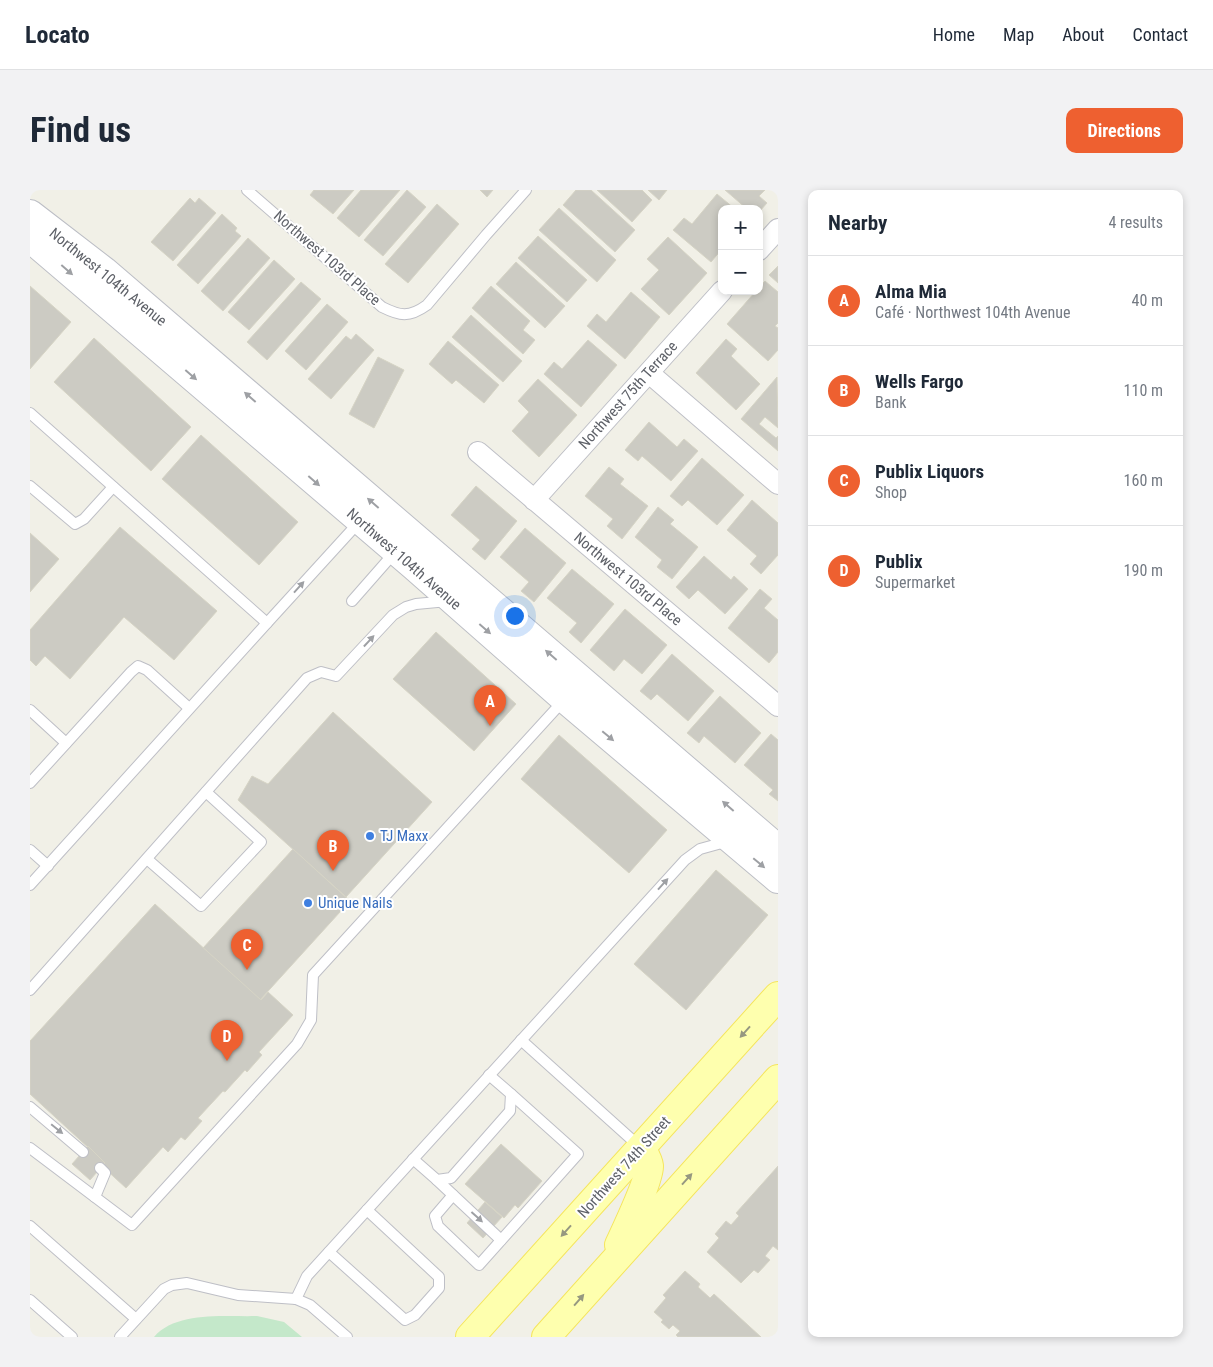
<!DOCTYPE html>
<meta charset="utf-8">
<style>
:root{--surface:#fff;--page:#f2f2f3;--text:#1f2937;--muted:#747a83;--line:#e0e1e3;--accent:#ee6030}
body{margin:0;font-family:"Roboto Condensed",sans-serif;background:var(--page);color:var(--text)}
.controls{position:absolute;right:15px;top:15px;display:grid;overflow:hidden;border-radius:10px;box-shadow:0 2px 8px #0003}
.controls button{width:45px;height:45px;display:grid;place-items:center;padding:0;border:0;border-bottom:1px solid var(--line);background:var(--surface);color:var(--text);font:25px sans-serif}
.you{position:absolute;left:484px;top:425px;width:18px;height:18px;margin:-12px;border:4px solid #fff;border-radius:50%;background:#1a73e8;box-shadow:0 0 0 8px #1a73e833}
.badge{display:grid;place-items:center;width:32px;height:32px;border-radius:50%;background:var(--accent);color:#fff;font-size:16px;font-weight:700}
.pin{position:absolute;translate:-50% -41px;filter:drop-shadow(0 1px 2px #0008)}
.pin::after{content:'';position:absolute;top:26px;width:18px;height:15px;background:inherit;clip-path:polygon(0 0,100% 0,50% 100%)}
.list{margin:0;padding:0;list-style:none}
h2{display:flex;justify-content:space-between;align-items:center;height:65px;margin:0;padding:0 20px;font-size:21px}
h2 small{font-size:16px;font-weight:400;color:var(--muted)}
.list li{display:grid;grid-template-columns:32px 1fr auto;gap:15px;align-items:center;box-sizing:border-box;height:90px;padding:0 20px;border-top:1px solid var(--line)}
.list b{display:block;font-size:19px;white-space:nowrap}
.list p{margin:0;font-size:16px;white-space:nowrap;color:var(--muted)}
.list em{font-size:16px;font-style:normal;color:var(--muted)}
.map{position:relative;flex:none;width:748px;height:1147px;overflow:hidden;border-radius:10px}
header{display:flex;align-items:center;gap:30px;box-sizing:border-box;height:70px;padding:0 25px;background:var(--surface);border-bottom:1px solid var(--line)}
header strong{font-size:24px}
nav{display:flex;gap:28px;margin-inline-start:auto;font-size:18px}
.intro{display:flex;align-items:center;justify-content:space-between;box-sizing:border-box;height:120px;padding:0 30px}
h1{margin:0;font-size:35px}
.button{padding:12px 22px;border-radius:10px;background:var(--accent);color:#fff;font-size:18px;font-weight:700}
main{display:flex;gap:30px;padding:0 30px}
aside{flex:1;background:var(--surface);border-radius:10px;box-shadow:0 2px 8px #0003}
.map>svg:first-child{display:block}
</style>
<header>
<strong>Locato</strong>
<nav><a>Home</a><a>Map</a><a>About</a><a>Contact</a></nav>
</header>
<div class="intro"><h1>Find us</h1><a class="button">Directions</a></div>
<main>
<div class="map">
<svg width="748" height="1147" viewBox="0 0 748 1147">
<rect width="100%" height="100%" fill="#f1f0e7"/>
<path fill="#c4e8ca" d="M227 1126 254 1132 272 1147H124C146 1121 195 1127 227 1126Z"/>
<g fill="#cccbc3" stroke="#d6d4c5">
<polygon points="284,0 324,0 303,24 280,5"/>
<polygon points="331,0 370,0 329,47 307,28"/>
<polygon points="377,0 396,17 353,66 334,50"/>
<polygon points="450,0 463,0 457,7"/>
<polygon points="546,0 561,0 605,40 585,62 533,15"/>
<polygon points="567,0 612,0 622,10 602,32"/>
<polygon points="618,0 637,0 629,10"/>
<polygon points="695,0 735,0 729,6 737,13 729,22 729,19 717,19"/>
<polygon points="687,4 705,19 692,19 692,59 681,72 643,40 654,28 662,34"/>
<polygon points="160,8 165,13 169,8 186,23 143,71 121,52"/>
<polygon points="407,14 429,34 378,93 355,74"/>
<polygon points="529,18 586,70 567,92 509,40"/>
<polygon points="192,24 207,38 205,41 211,46 168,94 147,75"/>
<polygon points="508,46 557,90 537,112 488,68"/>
<polygon points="638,47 677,83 639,125 611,99 629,80 617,69"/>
<polygon points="218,48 240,68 193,121 171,101"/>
<polygon points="244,70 265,89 219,140 198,122"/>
<polygon points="486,72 535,116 515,138 466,94"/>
<polygon points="748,76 748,93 739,85"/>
<polygon points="735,91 748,102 748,133 745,136 748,138 748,160 738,171 697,134 726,101 729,101 729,98"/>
<polygon points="271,92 291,109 237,170 217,152"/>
<polygon points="0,96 41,132 0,179"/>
<polygon points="461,96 500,131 493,140 505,150 493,164 442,118"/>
<polygon points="601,102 630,127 595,169 557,136 567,124 576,132"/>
<polygon points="297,114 318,132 276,180 255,161"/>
<polygon points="441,125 492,171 473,192 422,147"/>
<polygon points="326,144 344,160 301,209 278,189 316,146 321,150"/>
<polygon points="64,148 161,237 121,281 24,192"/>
<polygon points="696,149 707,159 701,166 730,194 706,220 666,183"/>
<polygon points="558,150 587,175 551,217 514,184 524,172 532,179"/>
<polygon points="418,151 469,195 454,213 426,190 422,194 399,174"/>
<polygon points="348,167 374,180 344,238 319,224"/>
<polygon points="747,187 748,238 735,227 729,234 746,248 748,246 748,261 711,229"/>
<polygon points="508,189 547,225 509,267 482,241 499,222 488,211"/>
<polygon points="619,232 647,257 654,249 668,261 641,291 612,266 608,271 595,260"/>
<polygon points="171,245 268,332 229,375 132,289"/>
<polygon points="672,268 714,305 687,335 658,310 652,316 640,306"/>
<polygon points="579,277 594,289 590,294 618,316 592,349 577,336 583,329 555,306"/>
<polygon points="446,296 487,331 455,370 442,359 450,350 421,325"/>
<polygon points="722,310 748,333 748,365 731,384 720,374 727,366 697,340"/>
<polygon points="628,317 644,330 640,334 668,357 642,389 627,377 632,370 605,347"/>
<polygon points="90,337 187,421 144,470 94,427 40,489 15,466 6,476 0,470 0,440"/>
<polygon points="495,338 536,373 504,412 491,401 499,392 470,367"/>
<polygon points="0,343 29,369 0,402"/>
<polygon points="674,366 701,390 704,386 718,399 695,424 668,400 659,409 646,397"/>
<polygon points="542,379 584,414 551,453 539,442 547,433 517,408"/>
<polygon points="730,399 742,409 734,418 748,430 748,462 739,473 698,438"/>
<polygon points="595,419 637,455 612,484 594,469 584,481 560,460"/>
<polygon points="406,442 486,514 444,561 363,489"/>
<polygon points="642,464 684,501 658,531 627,504 621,510 610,501"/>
<polygon points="690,506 731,543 705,573 674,546 669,553 657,543"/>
<polygon points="303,522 402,612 316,707 208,610 222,586 238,594"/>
<polygon points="741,544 748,550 748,611 739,604 743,600 714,575"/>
<polygon points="529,545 637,640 599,683 491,589"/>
<polygon points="263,659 320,711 230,810 173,758"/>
<polygon points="686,680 738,725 656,820 604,774"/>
<polygon points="125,714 231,810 238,802 263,825 229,862 232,865 217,882 215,880 195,902 193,901 168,928 172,931 155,950 151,947 138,962 133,957 96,998 72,976 75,973 0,904 0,851"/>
<polygon points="471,954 512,991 488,1018 485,1015 474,1028 435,994"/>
<polygon points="58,956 75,973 60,990 42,974"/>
<polygon points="748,976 748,1060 743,1056 735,1066 740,1070 728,1083 724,1080 711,1093 677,1062 689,1048 685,1044 696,1031 701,1035 709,1026 706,1023"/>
<polygon points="455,1012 472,1027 453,1048 437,1033"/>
<polygon points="655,1081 670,1094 668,1097 680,1108 684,1104 731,1147 648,1147 646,1145 650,1141 643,1135 639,1139 631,1132 633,1130 624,1122 636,1108 633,1105"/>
</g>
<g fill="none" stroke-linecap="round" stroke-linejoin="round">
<g stroke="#bebfc6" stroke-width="12">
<g id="lane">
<path d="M217 0 352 117C370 126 379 128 397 115L456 45 496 0"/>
<polyline points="0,223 237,433 0,695"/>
<polyline points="0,296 45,334 54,329 83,297"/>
<polyline points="322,411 365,362"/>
<polyline points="237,433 330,331"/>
<polyline points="0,520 36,553"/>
<polyline points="0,593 101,482 108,476 117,480 159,518"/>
<polyline points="0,660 18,676"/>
<polyline points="117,669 171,716 231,652 176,602"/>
<polyline points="0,800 277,488 291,482 306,486 363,425 376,417 386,414 418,411"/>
<polyline points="491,850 610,957"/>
<polyline points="0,917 53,962"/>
<polyline points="0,958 102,1035 267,854 281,830 283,785 534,510"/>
<polyline points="383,969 407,990 421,988 480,921 481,904 459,885"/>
<polyline points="407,990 471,1050"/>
<polyline points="423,1005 405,1026 408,1036 449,1075 548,964 481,904"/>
<polyline points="65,1007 75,983 70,978"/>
<polyline points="0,1036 106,1129"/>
<polyline points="299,1062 375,1130 385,1125 409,1098 409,1087 337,1020"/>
<polyline points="266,1109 277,1086 655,670 670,659 699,651"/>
<polyline points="0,1110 42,1147"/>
<polyline points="90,1147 134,1099 142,1095 157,1093 208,1105 266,1109 280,1115 317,1147"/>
</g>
</g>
<g stroke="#bebfc6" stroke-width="22">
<g id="street">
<polyline points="729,60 748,39"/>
<polyline points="619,183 748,294"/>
<polyline points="448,262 748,516"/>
<polyline points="504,310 692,101"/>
</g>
</g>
<g stroke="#bcbec5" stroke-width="30">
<g id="secondary">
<polyline points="0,24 74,81 748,659"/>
<polyline points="0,48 384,376 535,509 748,689"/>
</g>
</g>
<g stroke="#f5e55c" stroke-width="30">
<g id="primary">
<path d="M589 1055C596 1040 620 989 619 976 618 969 614 964 611 958"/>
<polyline points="440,1147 748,806"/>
<polyline points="516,1147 748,889"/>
</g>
</g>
<use href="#lane" stroke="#fff" stroke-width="10"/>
<use href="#street" stroke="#fff" stroke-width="20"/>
<use href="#secondary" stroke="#fff" stroke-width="28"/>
<use href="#primary" stroke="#feffae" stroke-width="28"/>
</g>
<defs><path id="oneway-solid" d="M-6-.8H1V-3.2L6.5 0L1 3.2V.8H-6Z" transform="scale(1.25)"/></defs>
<g fill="#9ea0a4">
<use href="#oneway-solid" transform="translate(37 80) rotate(41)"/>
<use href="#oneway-solid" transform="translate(161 185) rotate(41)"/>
<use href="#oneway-solid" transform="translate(220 207) rotate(-139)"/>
<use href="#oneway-solid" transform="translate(284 291) rotate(41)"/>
<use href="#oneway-solid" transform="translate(343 313) rotate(-139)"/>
<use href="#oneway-solid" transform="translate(269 397) rotate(-48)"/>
<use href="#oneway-solid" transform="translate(455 439) rotate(41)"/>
<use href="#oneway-solid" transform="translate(339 451) rotate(-47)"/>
<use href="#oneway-solid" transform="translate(521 465) rotate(-139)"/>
<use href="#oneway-solid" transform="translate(578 546) rotate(40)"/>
<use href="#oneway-solid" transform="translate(698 616) rotate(-139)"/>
<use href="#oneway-solid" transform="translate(729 673) rotate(40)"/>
<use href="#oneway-solid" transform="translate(633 694) rotate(-48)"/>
<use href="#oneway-solid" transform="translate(27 939) rotate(39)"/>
<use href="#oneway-solid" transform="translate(447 1027) rotate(42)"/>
</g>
<g fill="#969880">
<use href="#oneway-solid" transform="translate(715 842) rotate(132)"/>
<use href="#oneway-solid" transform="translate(657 989) rotate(-48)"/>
<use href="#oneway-solid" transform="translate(536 1041) rotate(132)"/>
<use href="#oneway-solid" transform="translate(549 1110) rotate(-49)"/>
</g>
<g fill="#3f7fe0" stroke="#fff" stroke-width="2">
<circle cx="340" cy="646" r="5"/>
<circle cx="278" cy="713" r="5"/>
</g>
<g text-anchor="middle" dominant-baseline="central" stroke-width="4" stroke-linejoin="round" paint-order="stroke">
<g font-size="15" fill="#5e6168" stroke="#fff">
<text transform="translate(297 68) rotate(41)">Northwest 103rd Place</text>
<text transform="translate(78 87) rotate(39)">Northwest 104th Avenue</text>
<text transform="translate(598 205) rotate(-48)">Northwest 75th Terrace</text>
<text transform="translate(374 369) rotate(41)">Northwest 104th Avenue</text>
<text transform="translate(598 389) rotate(40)">Northwest 103rd Place</text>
<text transform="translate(594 977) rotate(-48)">Northwest 74th Street</text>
</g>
<g font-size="15" fill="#366cbe" stroke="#fff" text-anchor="start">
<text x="350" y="646">TJ Maxx</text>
<text x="288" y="713">Unique Nails</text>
</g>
</g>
</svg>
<div class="controls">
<button>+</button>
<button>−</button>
</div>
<div class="you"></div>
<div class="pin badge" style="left:460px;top:536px">A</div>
<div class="pin badge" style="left:303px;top:681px">B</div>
<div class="pin badge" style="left:217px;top:780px">C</div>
<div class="pin badge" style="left:197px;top:871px">D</div>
</div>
<aside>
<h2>Nearby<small>4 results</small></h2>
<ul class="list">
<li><span class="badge">A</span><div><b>Alma Mia</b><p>Café · Northwest 104th Avenue</p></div><em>40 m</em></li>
<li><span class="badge">B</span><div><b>Wells Fargo</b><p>Bank</p></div><em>110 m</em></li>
<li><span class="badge">C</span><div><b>Publix Liquors</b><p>Shop</p></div><em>160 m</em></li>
<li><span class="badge">D</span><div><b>Publix</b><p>Supermarket</p></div><em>190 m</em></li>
</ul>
</aside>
</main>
